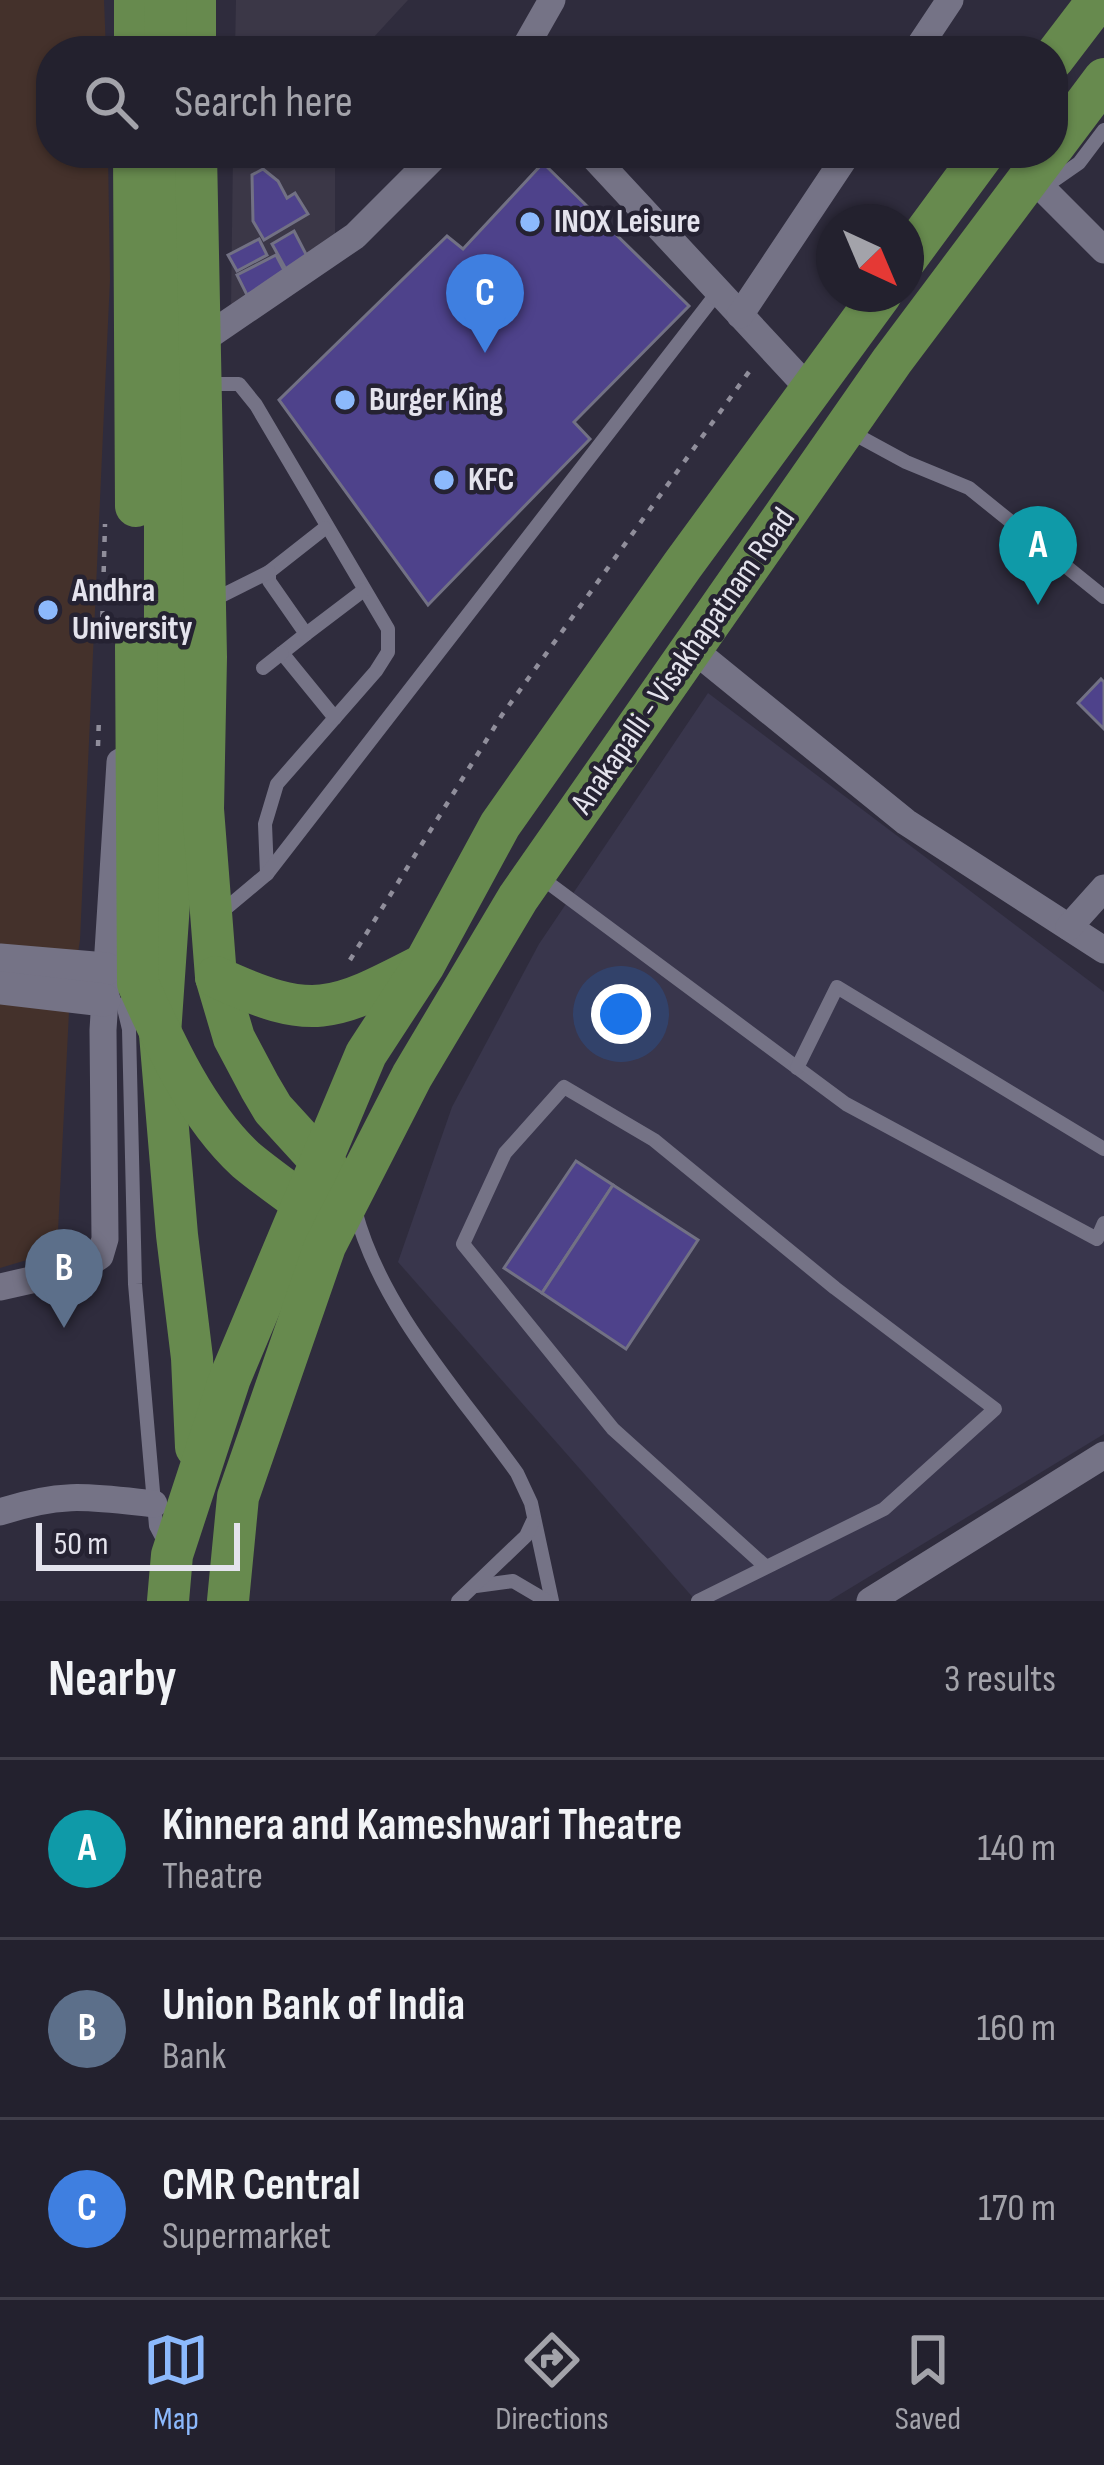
<!DOCTYPE html>
<style>
:root{--surface:#23212e;--page:#2f2e3a;--text:#f1f3f6;--muted:#a3a3aa;--line:#403e4a;--accent:#8cb9fc}
body{margin:0;font-family:"Sofia Sans Condensed",sans-serif;background:var(--page);color:var(--text)}
.compass{position:absolute;left:816px;top:204px;width:108px;height:108px;border-radius:50%;background:var(--surface);box-shadow:0 3px 9px #0004;rotate:136deg}
.scale{position:absolute;left:36px;bottom:30px;width:204px;box-sizing:border-box;padding-left:12px;border:6px solid #e4e3ed;border-top:0;font-size:33px;line-height:42px;white-space:nowrap;color:#e4e3ed;-webkit-text-stroke:9px #252232;paint-order:stroke}
.you{position:absolute;left:621px;top:1014px;width:42px;height:42px;margin:-30px;border:9px solid #fff;border-radius:50%;background:#1a73e8;box-shadow:0 0 0 18px #1a73e833}
.badge{display:grid;place-items:center;width:78px;height:78px;border-radius:50%;background:var(--accent);color:#fff;font-size:39px;font-weight:700}
.pin{position:absolute;translate:-50% -99px;filter:drop-shadow(0 3px 6px #0008)}
.pin::after{content:'';position:absolute;top:63px;width:42px;height:36px;background:inherit;clip-path:polygon(0 0,100% 0,50% 100%)}
.list{margin:0;padding:0;list-style:none}
h2{display:flex;justify-content:space-between;align-items:center;height:156px;margin:0;padding:0 48px;font-size:51px}
h2 small{font-size:39px;font-weight:400;color:var(--muted)}
.list li{display:grid;grid-template-columns:78px 1fr auto;gap:36px;align-items:center;box-sizing:border-box;height:180px;padding:0 48px;border-top:3px solid var(--line)}
.list b{display:block;font-size:45px;white-space:nowrap}
.list p{margin:0;font-size:39px;white-space:nowrap;color:var(--muted)}
.list em{font-size:39px;font-style:normal;color:var(--muted)}
.icon{flex:none;width:66px;height:66px;fill:none;stroke:currentColor;stroke-width:2;stroke-linecap:round;stroke-linejoin:round}
.map{position:relative;flex:none;width:1104px;height:1601px;overflow:hidden}
.search{position:absolute;background:var(--surface);box-shadow:0 3px 9px #0004;left:36px;right:36px;top:36px;height:132px;display:flex;align-items:center;gap:30px;box-sizing:border-box;padding:0 42px;border-radius:48px;color:var(--muted);font-size:45px}
.sheet{height:696px;background:var(--surface)}
nav{display:flex;justify-content:space-around;align-items:center;box-sizing:border-box;height:168px;border-top:3px solid var(--line);background:var(--surface);font-size:33px;color:var(--muted)}
nav a{display:grid;justify-items:center;gap:6px}
nav .on{color:var(--accent)}
.map>svg:first-child{display:block}
</style>
<div class="map">
<svg width="1104" height="1601" viewBox="0 0 1104 1601">
<rect width="100%" height="100%" fill="#2f2c3d"/>
<g fill="#3b3747">
<polygon points="236,0 408,0 361,51 235,51"/>
<polygon points="233,153 335,153 335,235 231,307"/>
</g>
<polygon fill="#39364c" points="708,693 1104,992 1104,1434 829,1601 696,1601 398,1262 452,1107 539,944"/>
<polygon fill="#44312b" points="0,0 104,0 106,51 51,51 51,153 108,153 110,279 80,940 69,1012 57,1251 0,1268"/>
<g fill="#4e428b" stroke="#727184" stroke-width="3">
<polygon points="543,163 689,306 574,422 590,439 428,605 279,400 447,236 463,249"/>
<polygon points="263,169 278,181 287,198 295,193 308,214 264,240 253,221 252,175"/>
<polygon points="294,231 310,262 288,273 272,244"/>
<polygon points="259,239 267,255 237,271 228,255"/>
<polygon points="276,255 286,274 247,295 237,275"/>
<polygon points="1101,679 1104,682 1104,729 1078,703"/>
<polygon points="576,1161 613,1185 542,1293 504,1268"/>
<polygon points="613,1185 698,1240 626,1349 542,1293"/>
</g>
<g fill="none" stroke-linecap="round" stroke-linejoin="round">
<g stroke="#908e9b" stroke-width="4.5" stroke-dasharray="6 9" stroke-linecap="butt">
<polyline points="102,632 105,524"/>
<polyline points="98,746 99,716"/>
<polyline points="350,960 502,715 751,369"/>
</g>
<g stroke="#757386" stroke-width="14">
<polyline points="1043,188 1079,163 1104,130"/>
<polyline points="207,384 239,384 256,405 388,629 388,652 376,671 277,784 265,824 267,874"/>
<polyline points="849,431 906,462 969,488 1104,597"/>
<polyline points="325,528 269,572 269,581 306,634 282,653 335,718"/>
<polyline points="209,602 269,572"/>
<polyline points="306,634 364,590"/>
<polyline points="263,668 282,653"/>
<polyline points="539,876 846,1104 1097,1239 1104,1223"/>
<polyline points="218,915 267,874 717,293"/>
<polyline points="123,1004 129,1029 135,1284 156,1526 166,1545"/>
<polyline points="797,1068 837,987 1104,1149"/>
<path d="M355 1210C381 1309 458 1391 517 1473L531 1503 552 1601"/>
<polyline points="476,1586 513,1581 547,1601"/>
<polyline points="458,1601 526,1536 533,1521"/>
<polyline points="698,1601 884,1509 995,1409 835,1288 654,1140 564,1087 505,1153 463,1244 613,1429 765,1566"/>
</g>
<g stroke="#757386" stroke-width="27">
<polyline points="523,51 552,0"/>
<polyline points="916,51 950,0"/>
<polyline points="590,153 810,390"/>
<polyline points="1043,189 1104,250"/>
<polyline points="740,315 848,153"/>
<polyline points="198,343 355,236 438,153"/>
<polyline points="694,650 906,822 1104,950"/>
<polyline points="1069,927 1104,888"/>
<polyline points="0,1287 80,1269 100,1256 105,1239 103,1030 120,762"/>
<path d="M0 1512C63 1491 91 1497 154 1504"/>
<polyline points="870,1601 1104,1455"/>
</g>
<g stroke="#757386" stroke-width="33">
<polyline points="0,960 106,969"/>
<polyline points="0,988 104,1000"/>
</g>
<g stroke="#678a4e" stroke-width="42">
<polyline points="195,0 195,51"/>
<polyline points="135,51 135,0"/>
<polyline points="165,51 166,0"/>
<polyline points="1053,59 1098,0"/>
<polyline points="1053,147 1104,79"/>
<polyline points="134,153 136,506"/>
<polyline points="165,153 165,691 170,889 160,1034 177,1235 192,1358 196,1447"/>
<polyline points="196,153 206,657 203,809 216,977 234,1038 260,1087 273,1109 336,1178"/>
<polyline points="906,259 984,153"/>
<path d="M136 646 138 984C165 1044 197 1115 246 1160 270 1180 297 1198 321 1217"/>
<path d="M216 977C313 1022 332 1012 423 965"/>
<polyline points="168,1601 172,1555 230,1378 366,1054 424,965 500,825 682,566 881,294"/>
<polyline points="228,1601 238,1497 325,1246 412,1076 518,898 892,361 1048,153"/>
</g>
</g>
<g fill="#8cb9fc" stroke="#252232" stroke-width="4.5">
<circle cx="530" cy="222" r="12"/>
<circle cx="345" cy="400" r="12"/>
<circle cx="444" cy="480" r="12"/>
<circle cx="48" cy="610" r="12"/>
</g>
<g text-anchor="middle" dominant-baseline="central" stroke-width="9" stroke-linejoin="round" paint-order="stroke">
<g font-size="33" font-weight="bold" fill="#e4e3ed" stroke="#252232" text-anchor="start">
<text x="554" y="222">INOX Leisure</text>
<text x="369" y="400">Burger King</text>
<text x="468" y="480">KFC</text>
<text x="72" y="591">Andhra<tspan x="72" dy="38">University</tspan></text>
</g>
<g font-size="33" fill="#e4e3ed" stroke="#252232">
<text transform="translate(683 661) rotate(-55)">Anakapalli - Visakhapatnam Road</text>
</g>
</g>
</svg>
<svg class="compass" viewBox="-18 -18 36 36"><path d="M0-13l5 13h-10z" fill="#e53935"/><path d="M0 13l5-13h-10z" fill="#a3a3aa"/></svg>
<div class="scale">50 m</div>
<div class="you"></div>
<div class="pin badge" style="left:1038px;top:605px;background:#0f9aa8">A</div>
<div class="pin badge" style="left:64px;top:1328px;background:#5c6f8a">B</div>
<div class="pin badge" style="left:485px;top:353px;background:#3f7fe0">C</div>
<div class="search"><svg class="icon" aria-label="search" viewBox="0 0 24 24"><circle cx="10" cy="10" r="6"/><path d="M15 15l6 6"/></svg>Search here</div>
</div>
<section class="sheet">
<h2>Nearby<small>3 results</small></h2>
<ul class="list">
<li><span class="badge" style="background:#0f9aa8">A</span><div><b>Kinnera and Kameshwari Theatre</b><p>Theatre</p></div><em>140 m</em></li>
<li><span class="badge" style="background:#5c6f8a">B</span><div><b>Union Bank of India</b><p>Bank</p></div><em>160 m</em></li>
<li><span class="badge" style="background:#3f7fe0">C</span><div><b>CMR Central</b><p>Supermarket</p></div><em>170 m</em></li>
</ul>
</section>
<nav>
<a class="on"><svg class="icon" aria-label="map" viewBox="0 0 24 24"><path d="M3 6l6-2 6 2 6-2v14l-6 2-6-2-6 2zM9 4v14M15 6v14"/></svg>Map</a>
<a><svg class="icon" aria-label="directions" viewBox="0 0 24 24"><path d="M12 3l9 9-9 9-9-9zM9 14v-3h6M13 9l2 2-2 2"/></svg>Directions</a>
<a><svg class="icon" aria-label="saved" viewBox="0 0 24 24"><path d="M7 4h10v16l-5-4-5 4z"/></svg>Saved</a>
</nav>
